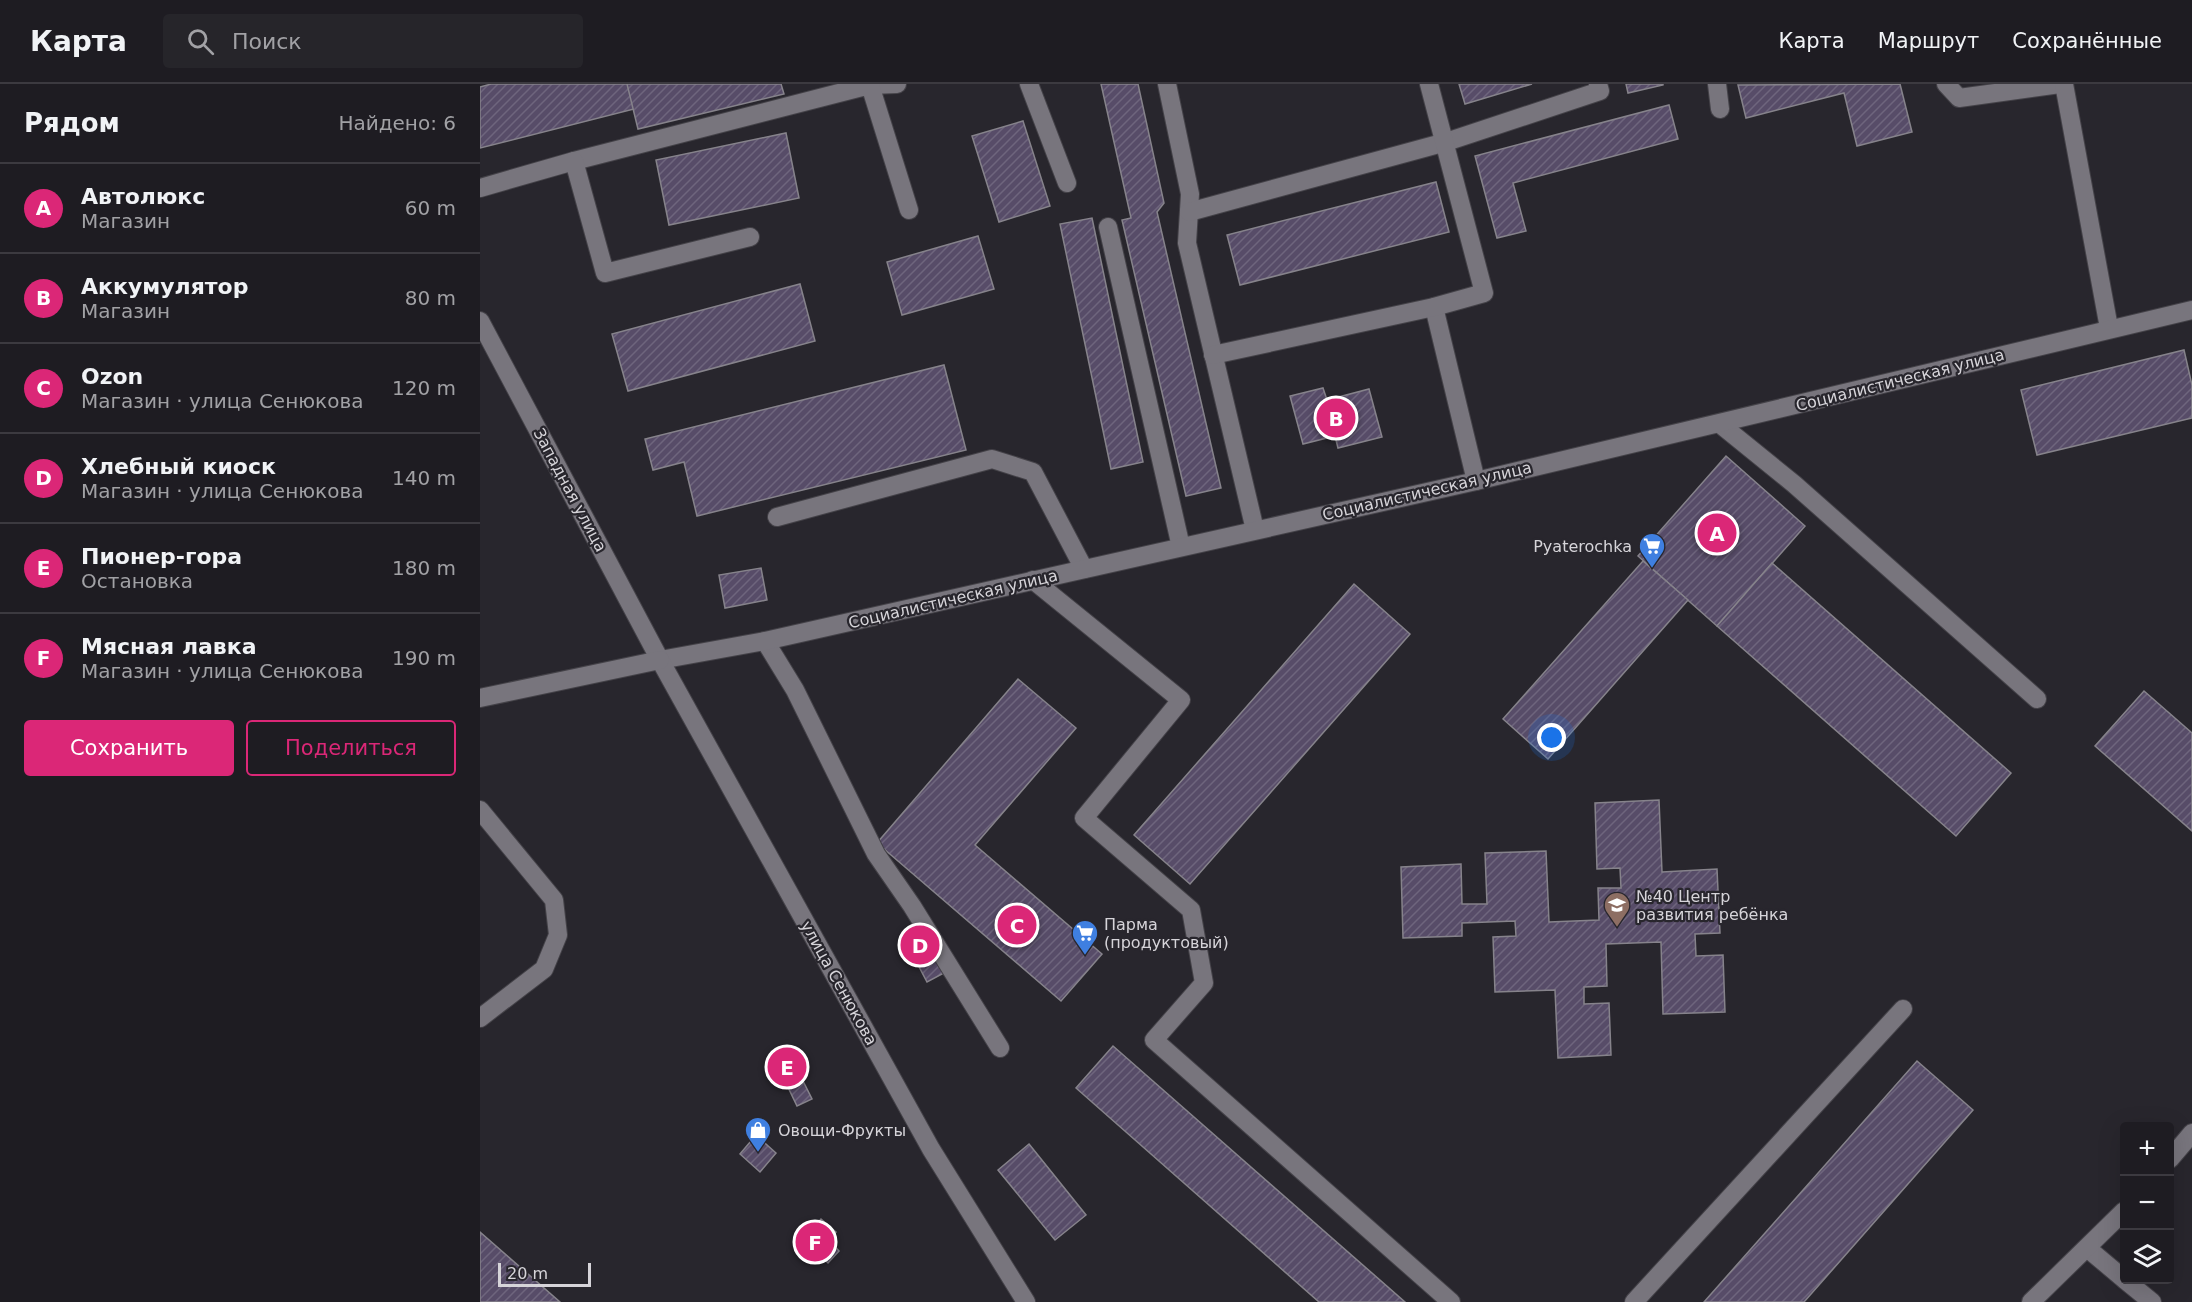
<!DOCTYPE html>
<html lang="ru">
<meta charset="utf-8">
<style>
:root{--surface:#1e1c22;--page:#26252a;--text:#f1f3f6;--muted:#a1a1a5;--line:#3c3a40;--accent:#db2777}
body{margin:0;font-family:"DejaVu Sans",sans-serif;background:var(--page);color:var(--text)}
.controls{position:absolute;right:18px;bottom:18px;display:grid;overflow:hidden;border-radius:6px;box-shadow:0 6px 24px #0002}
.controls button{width:54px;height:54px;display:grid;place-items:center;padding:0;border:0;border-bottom:2px solid var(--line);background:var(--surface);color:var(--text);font:30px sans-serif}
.scale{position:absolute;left:18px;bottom:15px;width:93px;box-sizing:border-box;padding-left:6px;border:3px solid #d6d4d9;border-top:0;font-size:16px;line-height:21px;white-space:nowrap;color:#d6d4d9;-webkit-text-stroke:4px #28262d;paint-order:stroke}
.you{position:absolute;left:1072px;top:654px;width:21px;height:21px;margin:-15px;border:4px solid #fff;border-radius:50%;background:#1a73e8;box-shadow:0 0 0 9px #1a73e833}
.badge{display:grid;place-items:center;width:39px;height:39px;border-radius:50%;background:var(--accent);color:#fff;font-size:20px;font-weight:700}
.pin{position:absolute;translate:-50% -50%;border:3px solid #fff;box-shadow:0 2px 6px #0006}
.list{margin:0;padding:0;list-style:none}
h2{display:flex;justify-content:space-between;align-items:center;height:78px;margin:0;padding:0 24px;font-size:26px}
h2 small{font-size:20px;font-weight:400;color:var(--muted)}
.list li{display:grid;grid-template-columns:39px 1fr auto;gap:18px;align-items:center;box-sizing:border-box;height:90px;padding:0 24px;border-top:2px solid var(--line)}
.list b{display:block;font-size:22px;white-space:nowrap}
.list p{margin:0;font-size:20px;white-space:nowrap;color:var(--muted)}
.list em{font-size:20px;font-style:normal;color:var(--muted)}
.actions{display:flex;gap:12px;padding:18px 24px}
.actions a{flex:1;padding:14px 0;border:2px solid var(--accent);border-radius:6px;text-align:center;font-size:21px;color:var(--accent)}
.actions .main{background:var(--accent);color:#fff}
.icon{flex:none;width:33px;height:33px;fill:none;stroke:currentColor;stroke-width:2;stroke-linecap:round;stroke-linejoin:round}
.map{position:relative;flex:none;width:1712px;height:1218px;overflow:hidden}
header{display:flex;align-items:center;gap:36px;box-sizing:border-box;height:84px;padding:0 30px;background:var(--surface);border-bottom:2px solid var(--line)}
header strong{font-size:28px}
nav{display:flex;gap:33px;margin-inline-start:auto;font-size:21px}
.search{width:420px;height:54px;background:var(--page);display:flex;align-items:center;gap:15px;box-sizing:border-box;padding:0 21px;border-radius:6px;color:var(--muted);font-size:22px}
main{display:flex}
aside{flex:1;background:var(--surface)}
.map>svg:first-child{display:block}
</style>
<header>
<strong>Карта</strong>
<div class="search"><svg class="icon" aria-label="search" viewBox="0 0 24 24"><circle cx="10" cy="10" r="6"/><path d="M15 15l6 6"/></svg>Поиск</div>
<nav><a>Карта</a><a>Маршрут</a><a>Сохранённые</a></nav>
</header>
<main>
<aside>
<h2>Рядом<small>Найдено: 6</small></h2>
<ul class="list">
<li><span class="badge">A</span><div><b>Автолюкс</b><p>Магазин</p></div><em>60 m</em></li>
<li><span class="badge">B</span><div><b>Аккумулятор</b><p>Магазин</p></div><em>80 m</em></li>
<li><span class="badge">C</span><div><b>Ozon</b><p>Магазин · улица Сенюкова</p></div><em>120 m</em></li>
<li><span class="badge">D</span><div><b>Хлебный киоск</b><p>Магазин · улица Сенюкова</p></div><em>140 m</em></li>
<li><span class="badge">E</span><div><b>Пионер-гора</b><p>Остановка</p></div><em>180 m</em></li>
<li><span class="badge">F</span><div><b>Мясная лавка</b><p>Магазин · улица Сенюкова</p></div><em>190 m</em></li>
</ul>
<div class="actions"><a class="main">Сохранить</a><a>Поделиться</a></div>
</aside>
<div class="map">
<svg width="1712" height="1218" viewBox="0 0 1712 1218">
<defs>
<pattern id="building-hatch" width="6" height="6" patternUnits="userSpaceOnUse" patternTransform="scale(1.5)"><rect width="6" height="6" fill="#574c68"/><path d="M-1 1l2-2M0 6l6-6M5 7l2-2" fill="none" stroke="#6e657d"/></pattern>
</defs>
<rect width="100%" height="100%" fill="#28262d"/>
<g fill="url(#building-hatch)" stroke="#86838b" stroke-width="1.5">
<polygon points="11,0 148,0 154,25 0,64 0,3"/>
<polygon points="147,0 301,0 304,10 158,45"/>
<polygon points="621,0 658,0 684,119 677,128 741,404 706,412 642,136 651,134"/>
<polygon points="979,0 1052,0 985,20"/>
<polygon points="1146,0 1183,0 1183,1 1148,9"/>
<polygon points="1420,0 1432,48 1377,62 1364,9 1266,34 1258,1"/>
<polygon points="1189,21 1198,55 1033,99 1046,147 1017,154 995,72"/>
<polygon points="543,37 570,122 519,138 492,52"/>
<polygon points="306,49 319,114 189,141 176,76"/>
<polygon points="956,98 969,148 760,201 747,151"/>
<polygon points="612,134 663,378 631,385 580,140"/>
<polygon points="498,152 514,205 422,231 407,178"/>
<polygon points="320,200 335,257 148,307 132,250"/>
<polygon points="1704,266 1712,301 1712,334 1557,371 1541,306"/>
<polygon points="464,281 486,366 217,432 204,378 173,386 165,355"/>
<polygon points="843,304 847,316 889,305 902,353 858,364 855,352 823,360 810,312"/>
<polygon points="1246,372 1325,442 1237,542 1158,472"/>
<polygon points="1163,477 1208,516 1068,675 1023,635"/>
<polygon points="1292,479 1531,689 1476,752 1237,542"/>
<polygon points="281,484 287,516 245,524 239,491"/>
<polygon points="874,500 930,550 710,800 654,751"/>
<polygon points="538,595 596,644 495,761 622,870 581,917 397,759"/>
<polygon points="1664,607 1712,649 1712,747 1615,662"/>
<polygon points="1179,716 1182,788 1237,785 1240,849 1215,850 1216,872 1243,871 1245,928 1183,930 1181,858 1126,860 1127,902 1104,903 1104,920 1129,919 1131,971 1078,974 1075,906 1015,908 1013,853 1036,852 1035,837 982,839 982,852 923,854 921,783 981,780 982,820 1007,820 1005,769 1066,767 1069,838 1119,836 1118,804 1141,804 1140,784 1117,785 1115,719"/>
<polygon points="443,847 464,889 447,898 425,856"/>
<polygon points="633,962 925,1218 839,1218 596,1004"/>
<polygon points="308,967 332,1015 317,1022 294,974"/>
<polygon points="1437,977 1493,1026 1324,1218 1224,1218"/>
<polygon points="276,1051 296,1069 280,1088 260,1070"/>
<polygon points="549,1060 606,1131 575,1156 518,1086"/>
<polygon points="341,1135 356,1148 349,1156 359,1167 348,1179 338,1169 335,1172 320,1159"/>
<polygon points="0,1148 80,1218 0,1218"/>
</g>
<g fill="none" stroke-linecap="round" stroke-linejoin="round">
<g stroke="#444248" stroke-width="20">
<g id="lane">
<polyline points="549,0 587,99"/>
<polyline points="687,0 710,110 707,159 775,446"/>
<polyline points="1237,0 1240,25"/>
<polyline points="1466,0 1479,14 1580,0"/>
<polyline points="1584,0 1629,244"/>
<polyline points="390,1 417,0"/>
<polyline points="94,77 390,1 429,126"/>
<polyline points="0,104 94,77 125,189 270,153"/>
<polyline points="709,128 966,58 1120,7 1118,0"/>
<polyline points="628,143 701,463"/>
<polyline points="954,223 996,397"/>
<polyline points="733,271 954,223 1004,209 949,0"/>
<polyline points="1240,340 1314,400 1557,615"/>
<polyline points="297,433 512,375 553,388 604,485"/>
<polyline points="553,496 701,616 604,734 711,826 724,899 674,956 971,1218"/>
<polyline points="285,557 315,606 396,770 432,822 520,964"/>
<polyline points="0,726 74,816 78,851 64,885 0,934"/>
<polyline points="1690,1075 1712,1049"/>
<polyline points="1607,1164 1644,1195"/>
<polyline points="1645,1196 1672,1218"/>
<polyline points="1154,1218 1423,925"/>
<polyline points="1551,1218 1644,1127"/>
</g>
</g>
<g stroke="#444248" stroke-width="20">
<polyline id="street" points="180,576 285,557 996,397 1712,226"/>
</g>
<g stroke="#444248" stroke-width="20">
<g id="secondary">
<polyline points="0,237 180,576 451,1065 546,1218"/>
<polyline points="0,614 180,576"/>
</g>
</g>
<use href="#lane" stroke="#78757d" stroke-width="18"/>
<use href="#street" stroke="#78757d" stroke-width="18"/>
<use href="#secondary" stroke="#78757d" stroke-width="18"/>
</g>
<defs>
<g id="supermarket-pin" transform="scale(1.35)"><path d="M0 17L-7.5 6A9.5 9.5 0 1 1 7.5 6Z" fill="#3f7fe0" stroke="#28262d"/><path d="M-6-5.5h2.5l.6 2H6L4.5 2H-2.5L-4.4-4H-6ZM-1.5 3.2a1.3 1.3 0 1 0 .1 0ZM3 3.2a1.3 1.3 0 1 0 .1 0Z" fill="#fff"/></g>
<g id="school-pin" transform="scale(1.35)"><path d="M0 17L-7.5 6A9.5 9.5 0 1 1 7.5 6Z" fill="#8d6e63" stroke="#28262d"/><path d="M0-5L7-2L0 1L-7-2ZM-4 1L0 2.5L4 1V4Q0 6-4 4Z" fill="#fff"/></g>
<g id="shop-pin" transform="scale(1.35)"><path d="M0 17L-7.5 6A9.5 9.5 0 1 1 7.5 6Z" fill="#3f7fe0" stroke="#28262d"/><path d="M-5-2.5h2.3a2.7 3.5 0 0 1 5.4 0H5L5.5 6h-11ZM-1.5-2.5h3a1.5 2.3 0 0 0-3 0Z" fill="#fff"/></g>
</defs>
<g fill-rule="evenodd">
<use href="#supermarket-pin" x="1172" y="462"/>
<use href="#school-pin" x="1137" y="821"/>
<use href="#supermarket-pin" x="605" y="849"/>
<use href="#shop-pin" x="278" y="1046"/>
</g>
<g text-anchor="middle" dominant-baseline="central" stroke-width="4.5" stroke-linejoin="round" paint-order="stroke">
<g font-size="16" fill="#d6d4d9" stroke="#28262d">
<text transform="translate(1420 296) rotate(-14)">Социалистическая улица</text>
<text transform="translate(90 406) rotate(62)">Западная улица</text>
<text transform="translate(947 407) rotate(-13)">Социалистическая улица</text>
<text transform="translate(473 515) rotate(-13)">Социалистическая улица</text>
<text transform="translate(359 899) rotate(61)">улица Сенюкова</text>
</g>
<g font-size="16" fill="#d6d4d9" stroke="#28262d" text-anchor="start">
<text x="1152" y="462" text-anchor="end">Pyaterochka</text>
<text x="1156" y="812">№40 Центр<tspan x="1156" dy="18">развития ребёнка</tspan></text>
<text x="624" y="840">Парма<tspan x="624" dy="18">(продуктовый)</tspan></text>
<text x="298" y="1046">Овощи-Фрукты</text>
</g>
</g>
</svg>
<div class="controls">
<button>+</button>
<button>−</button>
<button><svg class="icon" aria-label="layers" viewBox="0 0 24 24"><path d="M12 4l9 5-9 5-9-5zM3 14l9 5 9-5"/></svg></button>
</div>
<div class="scale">20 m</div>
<div class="you"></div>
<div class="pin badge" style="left:1237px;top:449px">A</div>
<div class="pin badge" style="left:856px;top:334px">B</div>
<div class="pin badge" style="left:537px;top:841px">C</div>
<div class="pin badge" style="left:440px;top:861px">D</div>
<div class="pin badge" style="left:307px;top:983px">E</div>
<div class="pin badge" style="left:335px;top:1158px">F</div>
</div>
</main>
